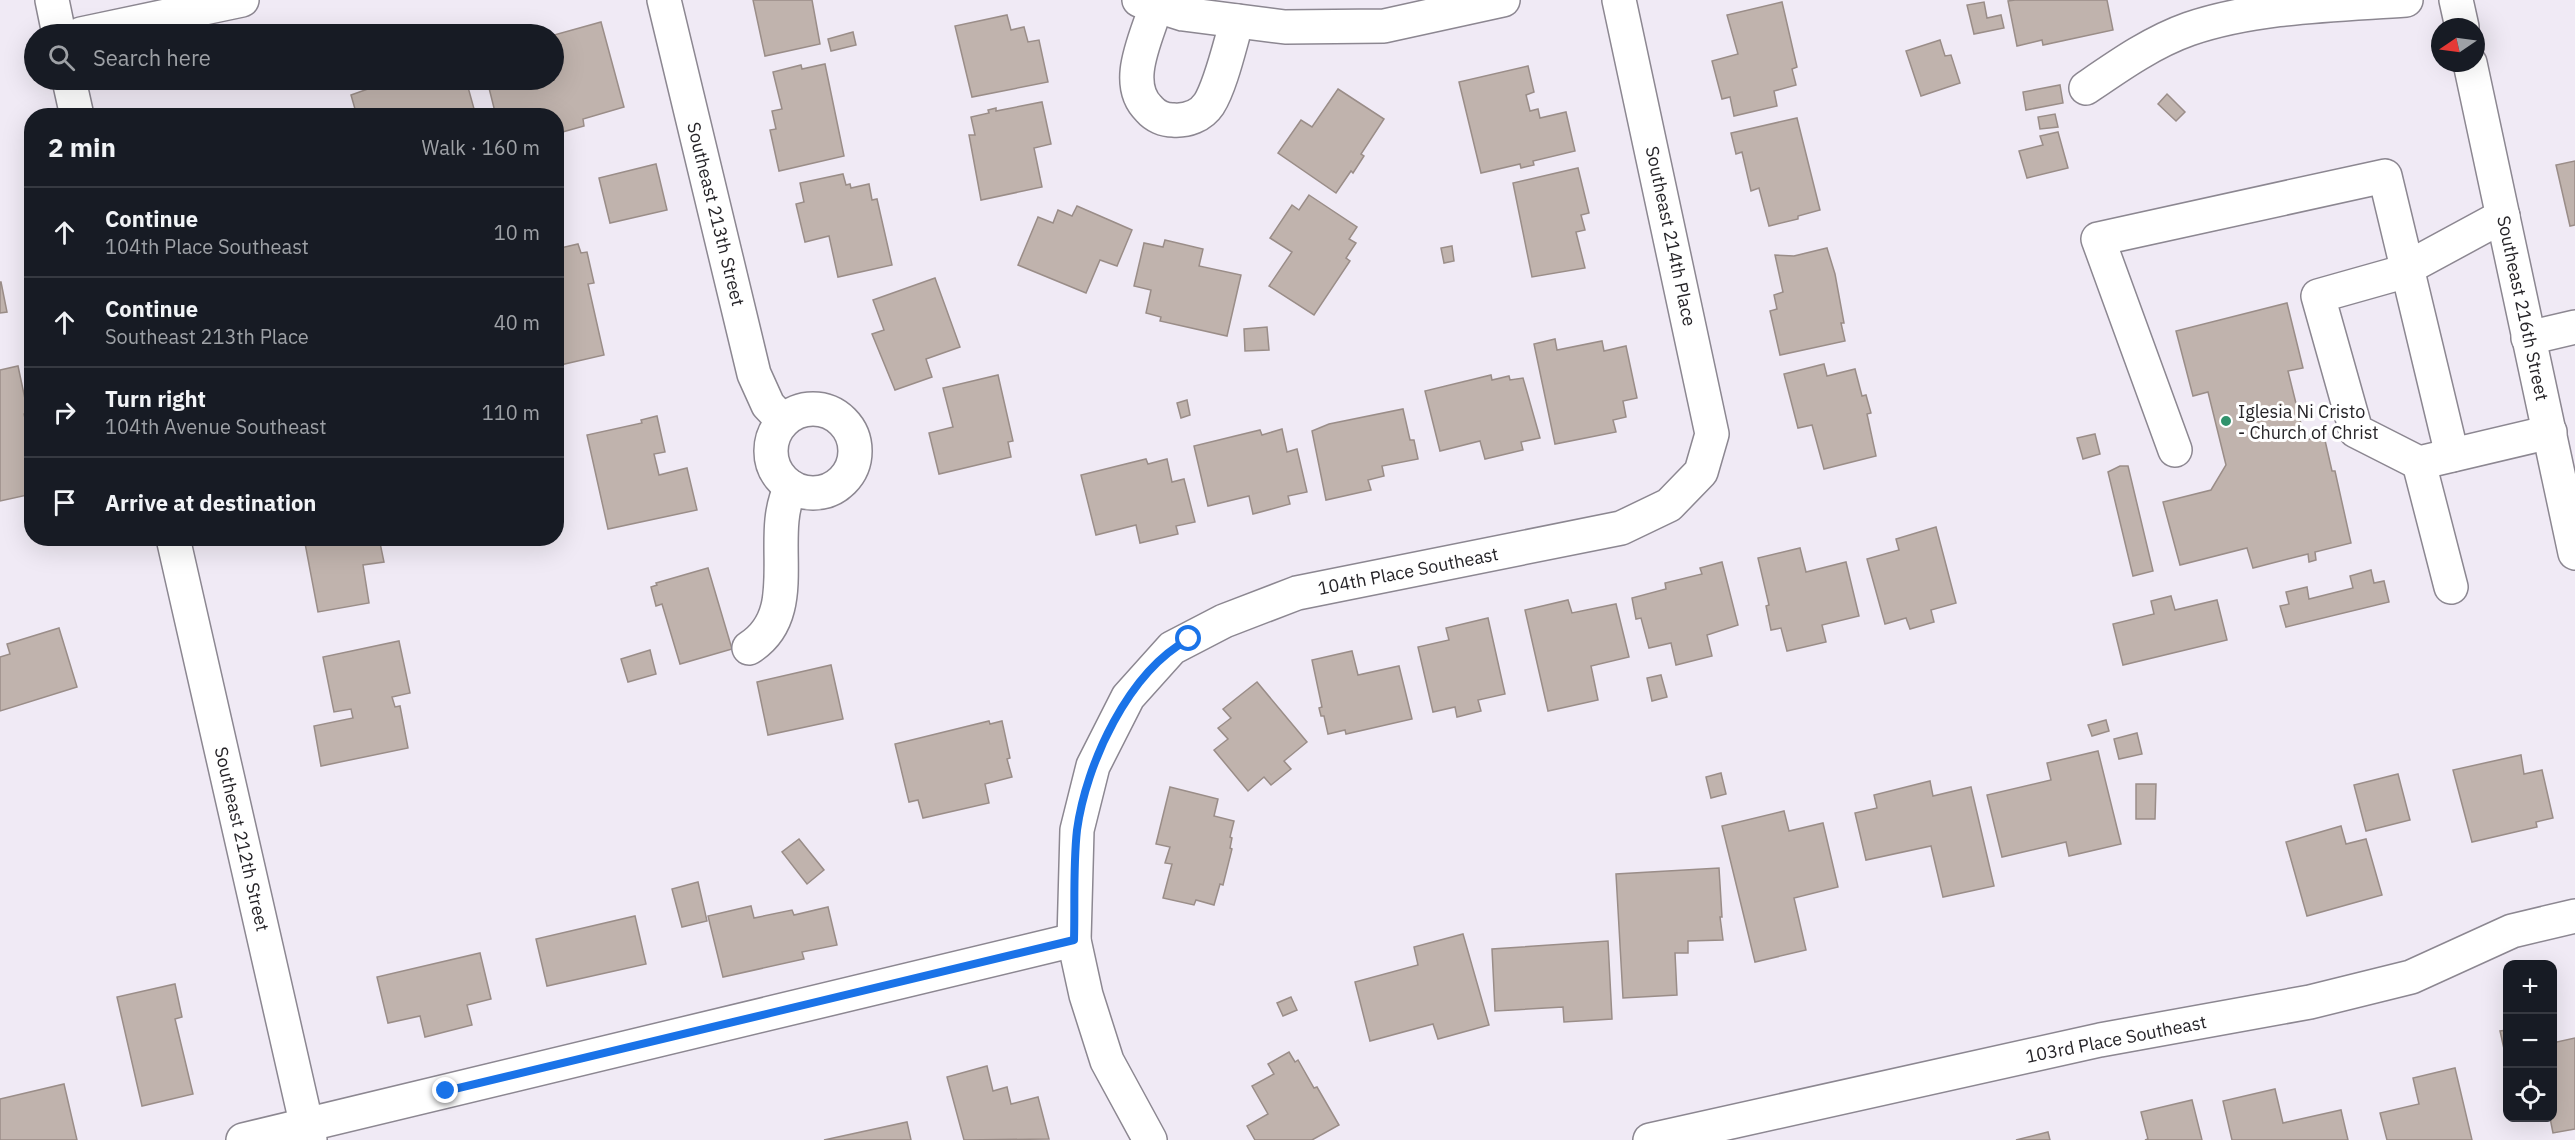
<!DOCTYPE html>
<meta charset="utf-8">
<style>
:root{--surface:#171b24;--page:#242831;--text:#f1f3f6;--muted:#9ea1a6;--line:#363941}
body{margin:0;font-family:"IBM Plex Sans",sans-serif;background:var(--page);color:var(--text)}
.controls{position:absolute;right:18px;bottom:18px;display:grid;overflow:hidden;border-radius:12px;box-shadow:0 6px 24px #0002}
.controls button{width:54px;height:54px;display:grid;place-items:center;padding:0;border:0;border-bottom:2px solid var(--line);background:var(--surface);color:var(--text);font:30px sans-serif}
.compass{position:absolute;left:2431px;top:18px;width:54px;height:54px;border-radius:50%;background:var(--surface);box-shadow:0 6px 24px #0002;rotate:257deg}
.stop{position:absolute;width:18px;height:18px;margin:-14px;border:4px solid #1a73e8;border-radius:50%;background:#fff}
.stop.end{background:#1a73e8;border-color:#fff;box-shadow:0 2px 6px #0008}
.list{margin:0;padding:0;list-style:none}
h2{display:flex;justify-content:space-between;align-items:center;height:78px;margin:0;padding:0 24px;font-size:26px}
h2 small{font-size:20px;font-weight:400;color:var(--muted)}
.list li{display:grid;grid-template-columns:39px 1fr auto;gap:18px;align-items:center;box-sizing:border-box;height:90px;padding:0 24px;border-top:2px solid var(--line)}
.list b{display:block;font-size:22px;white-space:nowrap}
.list p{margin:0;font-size:20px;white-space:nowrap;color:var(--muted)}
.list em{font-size:20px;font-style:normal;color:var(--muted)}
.icon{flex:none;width:33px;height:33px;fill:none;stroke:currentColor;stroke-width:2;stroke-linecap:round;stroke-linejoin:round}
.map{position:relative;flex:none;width:2575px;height:1140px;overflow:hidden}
.search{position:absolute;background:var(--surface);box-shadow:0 6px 24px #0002;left:24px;top:24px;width:540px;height:66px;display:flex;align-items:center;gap:15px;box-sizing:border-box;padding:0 21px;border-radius:33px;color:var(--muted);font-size:22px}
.panel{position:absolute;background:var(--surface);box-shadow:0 6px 24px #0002;left:24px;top:108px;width:540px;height:438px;border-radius:24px}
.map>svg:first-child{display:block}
</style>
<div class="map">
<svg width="2575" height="1140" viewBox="0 0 2575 1140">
<rect width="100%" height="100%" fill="#f0eaf5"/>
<g fill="#c0b3ad" stroke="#9a8d88" stroke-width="1.5">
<polygon points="753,0 812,0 820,44 765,56"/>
<polygon points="2015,0 2107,0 2113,30 2043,45 2042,40 2017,46 2008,1"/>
<polygon points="1782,2 1797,67 1792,69 1796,85 1774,91 1777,106 1734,116 1730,97 1722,99 1712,61 1738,54 1727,15"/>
<polygon points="1984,2 1987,18 2001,15 2004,28 1974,34 1967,5"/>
<polygon points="1007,15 1011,30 1024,27 1028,42 1039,40 1048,82 972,97 955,26"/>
<polygon points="601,22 624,107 583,119 584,126 559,133 556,116 496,116 487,80 554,80 554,35"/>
<polygon points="853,32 856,45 831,51 828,39"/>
<polygon points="1940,40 1945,56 1951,55 1960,83 1921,96 1906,51"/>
<polygon points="825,64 844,156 779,171 770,130 776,129 772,111 782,109 773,72 801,65 802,69"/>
<polygon points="1528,66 1534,92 1526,95 1530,111 1538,109 1540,118 1566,112 1575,151 1533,161 1534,165 1521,168 1520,164 1481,173 1459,82"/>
<polygon points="393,80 466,80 476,116 357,116 351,95"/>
<polygon points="2060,85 2063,103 2026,110 2023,92"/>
<polygon points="1338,89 1384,119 1361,154 1364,156 1353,173 1351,171 1336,193 1278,153 1301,120 1312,127"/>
<polygon points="2167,94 2185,112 2176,121 2158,104"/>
<polygon points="1042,102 1051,144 1034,148 1042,187 981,200 969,135 975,135 971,117 989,113 988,110 996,108 996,111"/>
<polygon points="292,110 294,116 272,116"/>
<polygon points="2055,114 2058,127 2040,129 2038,117"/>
<polygon points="1797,118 1820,210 1798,216 1798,219 1769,226 1759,188 1751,191 1742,152 1736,154 1731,133"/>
<polygon points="2058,132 2068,168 2027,178 2019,151 2043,145 2040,136"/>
<polygon points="2575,161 2575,225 2570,226 2556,165"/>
<polygon points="656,164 667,210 610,223 599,178"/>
<polygon points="1578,168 1589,213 1581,215 1585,230 1576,232 1585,268 1532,277 1513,183"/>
<polygon points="843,174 846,185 850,184 851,188 869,184 872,200 877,199 892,265 838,277 829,236 805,242 796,204 804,202 800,183"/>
<polygon points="1309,195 1357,227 1349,239 1356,243 1346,258 1350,261 1314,315 1269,286 1292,252 1270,238 1292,205 1299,210"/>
<polygon points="1077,206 1132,230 1117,266 1100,260 1086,293 1018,265 1038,217 1053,223 1058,210 1072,216"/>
<polygon points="1165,240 1203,249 1199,266 1241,275 1227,336 1160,321 1161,317 1146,313 1151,290 1134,286 1144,243 1163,247"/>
<polygon points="578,244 581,253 587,252 594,283 588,284 604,355 556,366 556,249"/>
<polygon points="1452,246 1454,261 1444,263 1441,248"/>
<polygon points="1827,248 1835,274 1844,323 1841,323 1845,341 1780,355 1770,311 1777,309 1774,295 1783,292 1775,255 1794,256"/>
<polygon points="935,278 960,347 926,359 932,377 895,390 872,334 884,330 873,300"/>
<polygon points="1,282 7,312 0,313 0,282"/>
<polygon points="2287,303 2303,368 2288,371 2305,440 2324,436 2332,471 2335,471 2351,543 2315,552 2316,560 2309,562 2308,554 2253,568 2247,548 2180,565 2163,502 2211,490 2226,465 2208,392 2193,396 2176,331"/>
<polygon points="1267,327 1269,350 1245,351 1244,329"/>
<polygon points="1555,339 1557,350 1602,341 1604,351 1626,346 1637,398 1623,401 1626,417 1613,420 1616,432 1555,444 1534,344"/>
<polygon points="1824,364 1827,376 1855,369 1862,396 1866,395 1871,413 1867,414 1876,456 1824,469 1812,425 1798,428 1784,374"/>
<polygon points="18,366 28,413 24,414 32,447 32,494 0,501 0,370"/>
<polygon points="998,375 1013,441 1008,442 1011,457 939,474 929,433 953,427 943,388"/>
<polygon points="1491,375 1492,380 1509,376 1510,380 1523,378 1540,438 1521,442 1523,450 1485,459 1480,441 1440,451 1425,391"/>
<polygon points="1187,400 1190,415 1181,418 1177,403"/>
<polygon points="1403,409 1410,440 1414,440 1418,459 1382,466 1384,476 1368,480 1371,490 1326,500 1312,431 1329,424"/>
<polygon points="657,416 665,452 654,454 659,475 687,468 697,510 608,529 587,435 642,423 641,420"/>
<polygon points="1282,429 1287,452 1297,449 1307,492 1288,496 1290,504 1253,514 1249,496 1208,506 1194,446 1260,430 1262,435"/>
<polygon points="2095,434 2100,454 2083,459 2077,438"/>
<polygon points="1146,459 1148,464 1167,459 1172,482 1184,479 1195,522 1176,526 1178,534 1140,543 1136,525 1096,535 1081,475"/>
<polygon points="2120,466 2128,466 2153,571 2133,576 2108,472"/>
<polygon points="1936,527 1956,603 1931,610 1934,622 1910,629 1906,618 1885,624 1867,559 1899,550 1896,539"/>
<polygon points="304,538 379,538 384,562 363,565 369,603 318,612"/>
<polygon points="1800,548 1806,572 1846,562 1859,616 1822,625 1826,642 1787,651 1781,628 1771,630 1766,606 1769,605 1758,558"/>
<polygon points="1722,562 1738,625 1707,635 1712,656 1676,665 1671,643 1649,648 1641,618 1636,619 1632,598 1666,589 1665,583 1702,574 1700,568"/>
<polygon points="708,568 732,649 680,664 662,604 656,606 651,587 657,585 656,583"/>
<polygon points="2371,570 2374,583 2384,581 2389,602 2286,627 2280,606 2289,604 2286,592 2307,587 2309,599 2353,588 2350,576"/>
<polygon points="2171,596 2175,610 2217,600 2227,640 2123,665 2113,624 2154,614 2151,601"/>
<polygon points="1568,600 1572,613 1616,604 1629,657 1591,666 1598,700 1548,711 1525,610"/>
<polygon points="1488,618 1505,694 1478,700 1481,711 1457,717 1455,707 1433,712 1418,647 1449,640 1446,628"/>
<polygon points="59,628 77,687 0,711 0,657 10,654 7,644"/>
<polygon points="399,641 410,693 392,697 395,707 400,706 408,748 321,766 314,726 353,718 351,709 334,712 323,657"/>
<polygon points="650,650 656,674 628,682 621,659"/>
<polygon points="1352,651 1358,675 1399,666 1412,719 1346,734 1345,730 1328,734 1324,716 1321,716 1319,708 1322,707 1312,660"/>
<polygon points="831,665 843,719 768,735 757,682"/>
<polygon points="1661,675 1667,697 1652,701 1647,678"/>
<polygon points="1257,682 1307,742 1284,761 1291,769 1271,785 1264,777 1248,791 1214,750 1228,739 1218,728 1231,718 1223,709"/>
<polygon points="2106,720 2109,731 2092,736 2088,725"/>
<polygon points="989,721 990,724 1002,721 1010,758 1007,759 1012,777 985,784 989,803 923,818 918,800 909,802 895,744"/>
<polygon points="2137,733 2142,754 2119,759 2114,739"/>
<polygon points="2098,751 2121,844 2069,856 2066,842 2002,857 1987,795 2051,780 2047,763"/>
<polygon points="2521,755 2524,774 2542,770 2553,818 2536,822 2537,827 2472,842 2453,770"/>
<polygon points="1721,773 1726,794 1711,798 1706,777"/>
<polygon points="2398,774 2410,820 2366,831 2354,785"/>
<polygon points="1930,781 1933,796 1971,787 1994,886 1943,897 1931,846 1866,860 1855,813 1877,808 1874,795"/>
<polygon points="2136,784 2156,784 2155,819 2136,819"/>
<polygon points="1170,787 1218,799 1214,816 1234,821 1230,837 1232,838 1230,848 1232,849 1223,885 1220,884 1214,905 1196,900 1194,905 1163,898 1172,864 1165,863 1170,847 1156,844"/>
<polygon points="1784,811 1789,831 1823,823 1838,887 1794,898 1806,950 1755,962 1722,826"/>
<polygon points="2341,826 2346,844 2366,839 2382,895 2307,916 2286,842"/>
<polygon points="799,839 824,870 807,884 782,852"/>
<polygon points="1719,868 1722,917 1720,917 1723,940 1688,941 1688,953 1675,953 1677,995 1623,998 1616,874"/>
<polygon points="698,882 707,921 682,927 672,889"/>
<polygon points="751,906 754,918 792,910 794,915 828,907 837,945 802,952 804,959 723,977 708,916"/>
<polygon points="635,916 646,964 547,986 536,939"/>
<polygon points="1463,934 1489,1025 1438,1039 1433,1024 1370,1041 1355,982 1418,965 1414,947"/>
<polygon points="1608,941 1612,1019 1564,1022 1563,1007 1495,1011 1492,949"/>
<polygon points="480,953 491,999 467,1005 472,1025 425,1037 420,1016 388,1023 377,977"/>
<polygon points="175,984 182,1017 175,1019 193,1094 142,1106 117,997"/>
<polygon points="1291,997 1297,1010 1283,1016 1277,1003"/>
<polygon points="2508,1030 2508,1067 2500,1031"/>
<polygon points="2575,1038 2575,1129 2553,1133 2550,1118 2552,1118 2552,1043"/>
<polygon points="1289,1052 1295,1062 1298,1060 1314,1088 1317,1087 1339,1125 1312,1140 1255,1140 1247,1126 1268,1114 1252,1086 1274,1074 1268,1064"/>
<polygon points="987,1066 993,1091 1007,1087 1011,1104 1038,1097 1049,1139 964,1140 947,1077"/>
<polygon points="2455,1068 2472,1140 2387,1140 2380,1113 2419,1104 2413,1078"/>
<polygon points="64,1084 77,1140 0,1140 0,1099"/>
<polygon points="2275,1089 2283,1123 2341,1110 2348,1140 2232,1140 2223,1101"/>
<polygon points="2192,1100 2202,1140 2145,1140 2148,1139 2141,1112"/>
<polygon points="907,1122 911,1140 824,1140"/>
<polygon points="2048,1132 2050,1140 2016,1140"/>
</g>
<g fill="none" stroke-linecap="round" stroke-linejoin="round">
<g stroke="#8c8791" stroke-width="36">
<g id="minor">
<polyline points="52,0 59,34"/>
<polyline points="664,0 754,374 768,405 783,421"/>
<polyline points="1139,0 1183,14 1285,27 1384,26 1503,0"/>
<polyline points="2456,0 2462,27"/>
<path d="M1156 6C1147 37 1122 83 1149 109 1155 116 1164 120 1173 120 1187 121 1201 116 1209 104 1221 85 1230 44 1237 21"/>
<polyline points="81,34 242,0"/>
<polyline points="2470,63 2575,553"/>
<polyline points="69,80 77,116"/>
<path d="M2086 88C2118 66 2152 42 2189 29 2257 6 2334 5 2406 0"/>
<polyline points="2503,216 2396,274 2318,296 2356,431 2419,463 2550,432"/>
<polyline points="2528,338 2575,327"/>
<circle cx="813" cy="451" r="42"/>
<polyline points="2175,450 2098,239 2385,176 2452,455"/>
<polyline points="2419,463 2451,587"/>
<polyline points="173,538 310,1140"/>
<path d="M749 648C805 613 765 537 791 487"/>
<polyline points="243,1140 1074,940"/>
<polyline points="1150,1140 1107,1061 1086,995 1074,940 1077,830 1093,766 1128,697 1172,648 1224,621 1297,593 1621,528 1669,505 1701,472 1712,434 1619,0"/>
<polyline points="1650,1140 2100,1040 2310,1002 2411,977 2512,931 2575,916"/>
</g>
</g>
<use href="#minor" stroke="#fff" stroke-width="33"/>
</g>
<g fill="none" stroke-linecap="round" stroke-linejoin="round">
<path stroke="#1a73e8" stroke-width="8" d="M446 1091 1074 940C1075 904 1073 866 1077 830 1086 764 1128 672 1189 639"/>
</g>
<circle fill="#31926c" stroke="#fff" stroke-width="2" cx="2226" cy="421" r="6"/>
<g text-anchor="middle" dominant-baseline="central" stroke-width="6" stroke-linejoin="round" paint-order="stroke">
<g font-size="18" fill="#262428" stroke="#fff">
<text transform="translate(716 214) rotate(76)">Southeast 213th Street</text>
<text transform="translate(1671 236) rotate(78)">Southeast 214th Place</text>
<text transform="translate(2523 308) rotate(78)">Southeast 216th Street</text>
<text transform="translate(1408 571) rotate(-11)">104th Place Southeast</text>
<text transform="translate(242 839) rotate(77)">Southeast 212th Street</text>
<text transform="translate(2116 1039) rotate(-11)">103rd Place Southeast</text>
</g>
<g font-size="18" fill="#262428" stroke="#fff" text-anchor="start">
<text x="2238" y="411">Iglesia Ni Cristo<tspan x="2238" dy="21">- Church of Christ</tspan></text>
</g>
</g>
</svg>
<div class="controls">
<button>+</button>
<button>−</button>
<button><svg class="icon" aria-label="locate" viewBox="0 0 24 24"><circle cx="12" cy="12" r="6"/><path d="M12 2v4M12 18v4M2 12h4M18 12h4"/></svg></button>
</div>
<svg class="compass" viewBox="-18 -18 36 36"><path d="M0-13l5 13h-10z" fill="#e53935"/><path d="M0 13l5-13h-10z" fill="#9ea1a6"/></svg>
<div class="stop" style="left:1189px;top:639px"></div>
<div class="stop end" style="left:446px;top:1091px"></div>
<div class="search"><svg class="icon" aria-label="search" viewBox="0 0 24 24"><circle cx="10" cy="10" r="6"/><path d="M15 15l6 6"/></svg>Search here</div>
<section class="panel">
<h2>2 min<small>Walk · 160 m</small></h2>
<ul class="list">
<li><svg class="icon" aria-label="ahead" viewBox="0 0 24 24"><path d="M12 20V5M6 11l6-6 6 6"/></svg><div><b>Continue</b><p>104th Place Southeast</p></div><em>10 m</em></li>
<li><svg class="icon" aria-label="ahead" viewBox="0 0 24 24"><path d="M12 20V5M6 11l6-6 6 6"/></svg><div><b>Continue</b><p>Southeast 213th Place</p></div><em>40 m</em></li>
<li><svg class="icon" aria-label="right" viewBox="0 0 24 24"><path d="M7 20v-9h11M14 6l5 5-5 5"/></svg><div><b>Turn right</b><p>104th Avenue Southeast</p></div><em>110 m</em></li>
<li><svg class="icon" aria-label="arrive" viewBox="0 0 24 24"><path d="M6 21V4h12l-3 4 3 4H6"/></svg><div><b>Arrive at destination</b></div></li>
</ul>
</section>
</div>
